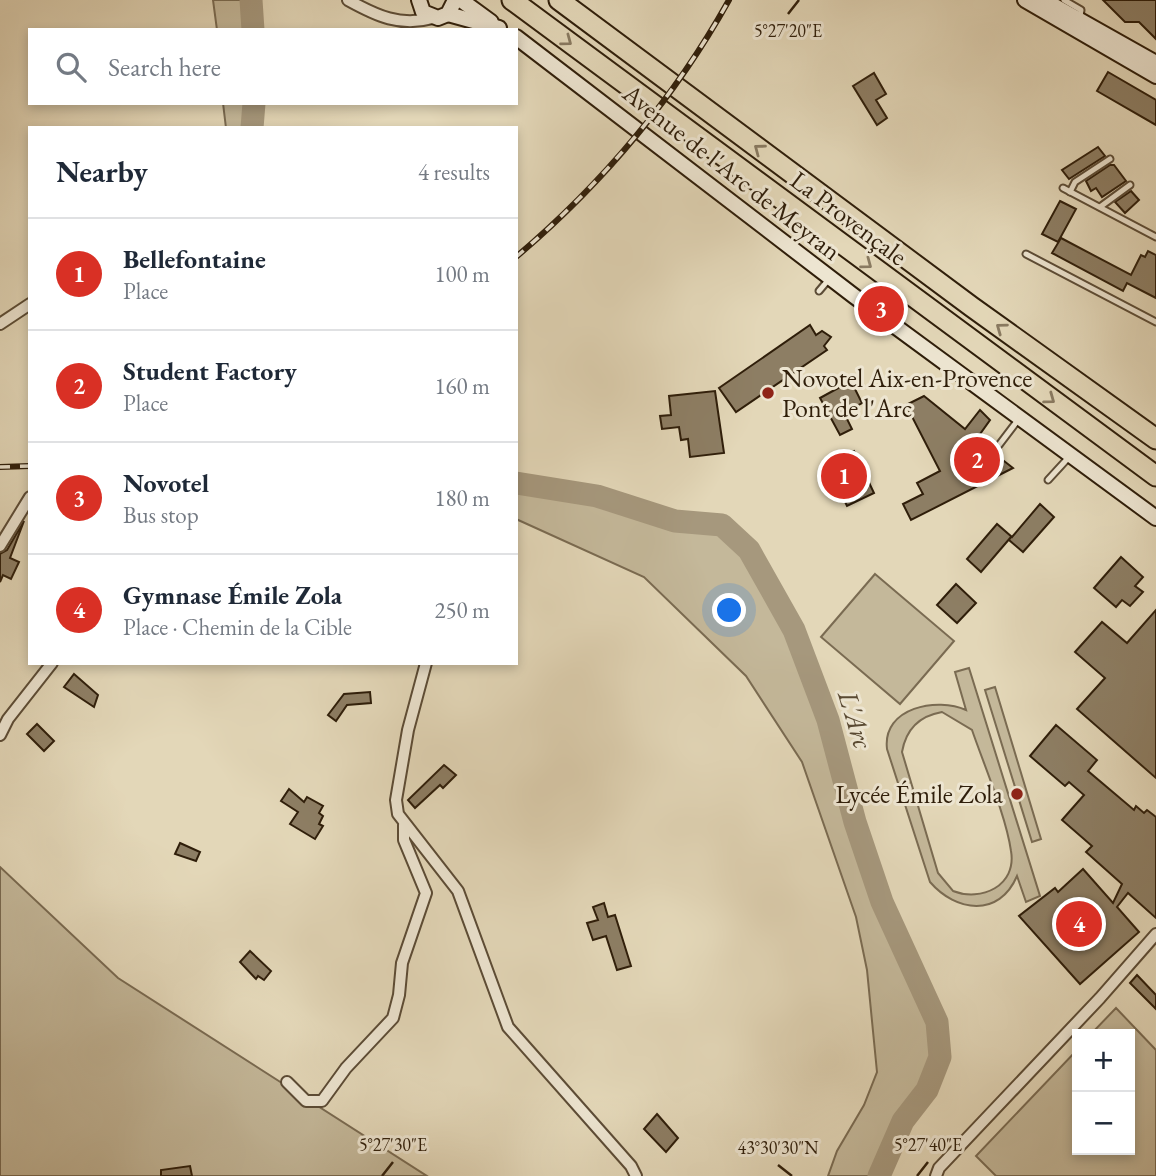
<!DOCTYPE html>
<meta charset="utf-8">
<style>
:root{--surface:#fff;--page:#f2f2f3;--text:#1f2937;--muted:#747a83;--line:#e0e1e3;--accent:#d93025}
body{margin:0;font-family:"EB Garamond",serif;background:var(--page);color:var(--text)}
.controls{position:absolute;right:21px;bottom:21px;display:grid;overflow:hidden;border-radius:0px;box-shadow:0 4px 10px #0003}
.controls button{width:63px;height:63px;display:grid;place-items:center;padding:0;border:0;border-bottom:2px solid var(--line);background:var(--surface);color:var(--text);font:35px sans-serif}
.you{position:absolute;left:730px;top:611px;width:24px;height:24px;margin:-18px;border:5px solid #fff;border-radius:50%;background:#1a73e8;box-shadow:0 0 0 10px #1a73e833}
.badge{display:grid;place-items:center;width:46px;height:46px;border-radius:50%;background:var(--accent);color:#fff;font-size:23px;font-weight:700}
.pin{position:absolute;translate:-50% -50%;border:4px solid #fff;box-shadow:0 2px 7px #0006}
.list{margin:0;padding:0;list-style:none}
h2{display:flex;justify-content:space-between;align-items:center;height:91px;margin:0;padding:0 28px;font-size:30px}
h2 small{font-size:23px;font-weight:400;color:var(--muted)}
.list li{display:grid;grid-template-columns:46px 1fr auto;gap:21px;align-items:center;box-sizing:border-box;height:112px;padding:0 28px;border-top:2px solid var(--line)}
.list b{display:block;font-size:26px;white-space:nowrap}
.list p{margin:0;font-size:23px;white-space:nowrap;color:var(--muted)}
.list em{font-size:23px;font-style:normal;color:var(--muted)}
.icon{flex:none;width:38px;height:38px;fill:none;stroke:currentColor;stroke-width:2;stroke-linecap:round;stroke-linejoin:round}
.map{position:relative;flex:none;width:1156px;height:1176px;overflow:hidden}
.search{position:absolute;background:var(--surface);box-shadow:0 4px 10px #0003;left:28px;top:28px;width:490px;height:77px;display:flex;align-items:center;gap:18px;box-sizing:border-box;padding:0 24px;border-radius:0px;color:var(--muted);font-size:26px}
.panel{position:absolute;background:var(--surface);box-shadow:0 4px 10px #0003;left:28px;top:126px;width:490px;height:539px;border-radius:0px}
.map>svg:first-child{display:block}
</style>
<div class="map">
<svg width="1156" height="1176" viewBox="0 0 1156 1176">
<rect width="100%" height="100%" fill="#e3d7b8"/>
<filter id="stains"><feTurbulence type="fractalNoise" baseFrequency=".00286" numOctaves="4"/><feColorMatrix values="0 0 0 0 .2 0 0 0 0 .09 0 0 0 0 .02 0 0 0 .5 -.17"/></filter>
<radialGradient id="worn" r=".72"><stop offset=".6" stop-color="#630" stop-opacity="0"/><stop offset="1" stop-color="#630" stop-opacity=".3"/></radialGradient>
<g fill="#c4b89a" stroke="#7a6b52" stroke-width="2" fill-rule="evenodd">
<polygon points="213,0 251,0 253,30 217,30"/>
<polygon points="223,103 254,103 252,128 226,128"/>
<polygon points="516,483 597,496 675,521 722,525 749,550 794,630 828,720 855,822 888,914 937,1022 940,1057 927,1090 903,1121 879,1176 828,1176 837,1151 864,1105 877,1072 867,970 856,917 802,762 746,676 644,577 516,519"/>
<polygon points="875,574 954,641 900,704 821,637"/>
<path d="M969 668 1040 896 1026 902 1017 876C999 918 956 912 930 882L887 749C882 707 938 697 966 710L955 672ZM942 712 972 730C984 765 1006 816 1011 851 1017 886 981 902 953 891L938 873 902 752C906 729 919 716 942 712Z"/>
<polygon points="995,687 1041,839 1032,842 985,690"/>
<polygon points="0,867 118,978 427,1176 0,1176"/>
<polygon points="1116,1008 1156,1050 1156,1176 996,1176 976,1156 1077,1050 1077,1150 1130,1150 1130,1034 1091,1034"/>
</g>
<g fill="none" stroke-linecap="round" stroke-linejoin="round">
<g stroke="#a6987d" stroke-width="23">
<polyline points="251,0 253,30"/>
<polyline points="252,128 254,103"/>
<polyline points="516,483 597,496 675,521 722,525 749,550 794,630 828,720 855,822 882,902 937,1022 940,1057 927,1090 903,1121 879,1176"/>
</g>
</g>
<g fill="#8d7e64" stroke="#2f1e0a" stroke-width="2">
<polygon points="1103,0 1156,0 1156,39 1139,22 1125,22"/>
<polygon points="1108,72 1156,100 1156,125 1097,91"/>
<polygon points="874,73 886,94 876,100 887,118 877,125 853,86"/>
<polygon points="1098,147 1105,156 1069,179 1062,170"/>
<polygon points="1110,165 1114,165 1126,181 1102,197 1096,188 1091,191 1086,181"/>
<polygon points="1131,191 1139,200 1125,213 1115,202"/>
<polygon points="1060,201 1076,209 1058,242 1042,234"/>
<polygon points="1061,238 1131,275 1141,255 1145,257 1148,251 1156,255 1156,298 1127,283 1123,291 1052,253"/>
<polygon points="810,325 816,335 822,331 831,337 824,346 827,350 736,412 719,388"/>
<polygon points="851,381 862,403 844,413 852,429 840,435 820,398"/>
<polygon points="715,391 724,453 690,457 688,439 681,440 679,427 662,429 660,416 671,415 669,396"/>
<polygon points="924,396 965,429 980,410 990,420 980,434 972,436 1013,468 911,520 903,504 923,494 917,483 940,471 906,405"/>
<polygon points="854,451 874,493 847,506 827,464"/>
<polygon points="1040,504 1054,517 1023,552 1009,540 1011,537 981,572 967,559 997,524 1012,537"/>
<polygon points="24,521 10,558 19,562 11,579 3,575 0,582 0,554 7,550"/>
<polygon points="1121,557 1143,577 1135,586 1143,592 1130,606 1122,600 1116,607 1094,588"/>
<polygon points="956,584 976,603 957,623 937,605"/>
<polygon points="1156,610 1156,778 1077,709 1105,678 1075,652 1102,622 1127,643"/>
<polygon points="74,674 98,695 94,707 64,687"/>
<polygon points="370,692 371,703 347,705 336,721 328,715 344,694"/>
<polygon points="37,724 54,741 44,751 27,734"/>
<polygon points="1056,725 1097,760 1088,771 1134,810 1136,806 1144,813 1147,810 1156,817 1156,918 1128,893 1117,907 1139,932 1080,984 1019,916 1055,888 1058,892 1083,869 1113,903 1122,884 1086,852 1092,846 1062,820 1084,795 1069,782 1065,786 1030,756"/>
<polygon points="444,765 456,775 443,788 440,785 415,808 408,800"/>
<polygon points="289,789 304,802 307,797 323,806 319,813 323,816 319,824 323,826 315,839 290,824 298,812 281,801"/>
<polygon points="180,843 200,852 196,861 175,854"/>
<polygon points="604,903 608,917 615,915 631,966 617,970 606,936 593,940 587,923 598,920 593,907"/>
<polygon points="250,951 271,971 264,980 258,976 256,979 240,962"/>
<polygon points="1137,975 1156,995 1156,1009 1130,983"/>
<polygon points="657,1114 678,1138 666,1152 644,1129"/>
<polygon points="190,1166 192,1176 161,1176 161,1170"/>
</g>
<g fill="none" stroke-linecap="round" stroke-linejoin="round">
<g stroke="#5c4c36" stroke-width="9">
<g id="lane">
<polyline points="1064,0 1081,10 1080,17"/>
<polyline points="1063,188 1156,237"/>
<polyline points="1070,192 1075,182 1110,159"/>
<polyline points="1100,207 1130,185"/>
<polyline points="1026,254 1156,322"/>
<polyline points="819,291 830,278"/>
<polyline points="999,445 1018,420"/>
<polyline points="1048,480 1070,456"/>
</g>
</g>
<g stroke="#5c4c36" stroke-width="14">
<g id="street">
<path d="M348 0C377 16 400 27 433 18"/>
<polyline points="0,324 30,304"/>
<polyline points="0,546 30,497"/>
<polyline points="426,663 408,730 396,800 398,814 458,891 508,1027 631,1166 636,1176"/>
<polyline points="0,735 8,719 52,663"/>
<polyline points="287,1082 306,1101 322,1101 346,1068 393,1018 399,995 402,963 426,893 404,840 404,825"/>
<polyline points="936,1176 939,1168 1100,998 1156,934"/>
</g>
</g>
<g stroke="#2f1e0a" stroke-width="18">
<g id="secondary">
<polyline points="419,0 423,12 438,18 448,14 455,0"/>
<polyline points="461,0 491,22"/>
<polyline points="1025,0 1156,76"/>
<polyline points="1044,0 1156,63"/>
<polyline points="448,14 499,28"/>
<polyline points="516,37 854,296 1156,518"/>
</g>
</g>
<g stroke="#2f1e0a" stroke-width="23">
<g id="highway">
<polyline points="512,0 1156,476"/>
<polyline points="559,0 972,307 1156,439"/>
</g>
</g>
<use href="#lane" stroke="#ede5d1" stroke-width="5"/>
<use href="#street" stroke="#ede5d1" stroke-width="10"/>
<use href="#secondary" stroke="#ede5d1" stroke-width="14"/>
<use href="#highway" stroke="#e3d7b8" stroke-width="19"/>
<g stroke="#2f1e0a" stroke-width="6">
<g id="rail">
<path d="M516 257C601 185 675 97 729 0"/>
<polyline points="0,467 30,466"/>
</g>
</g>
<use href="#rail" stroke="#ede5d1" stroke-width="3.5" stroke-dasharray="10" stroke-linecap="butt"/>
</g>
<defs><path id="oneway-chevron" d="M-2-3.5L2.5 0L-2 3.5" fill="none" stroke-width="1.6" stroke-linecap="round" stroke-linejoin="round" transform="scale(1.75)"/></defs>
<g stroke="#897a61">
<use href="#oneway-chevron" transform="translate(567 41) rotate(37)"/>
<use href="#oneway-chevron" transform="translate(759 149) rotate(-143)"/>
<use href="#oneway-chevron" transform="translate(867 264) rotate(37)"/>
<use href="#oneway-chevron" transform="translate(1001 328) rotate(-144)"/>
<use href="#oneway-chevron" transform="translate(1050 399) rotate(36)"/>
</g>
<path fill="none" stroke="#2f1e0a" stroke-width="2.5" d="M788 14 799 0M778 1165 792 1176M382 1176 393 1162M917 1176 928 1162"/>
<g fill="#8f2418" stroke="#ede5d1" stroke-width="2.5">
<circle cx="768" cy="393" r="7"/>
<circle cx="1017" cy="794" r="7"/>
</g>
<g text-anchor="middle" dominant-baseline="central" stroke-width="6" stroke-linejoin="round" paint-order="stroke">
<g font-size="26" fill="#2f1e0a" stroke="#ede5d1">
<text transform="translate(732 172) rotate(38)">Avenue de l'Arc de Meyran</text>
<text transform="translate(849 218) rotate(37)">La Provençale</text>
</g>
<g font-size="26" fill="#2f1e0a" stroke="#ede5d1" text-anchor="start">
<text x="782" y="378">Novotel Aix-en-Provence<tspan x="782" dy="30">Pont de l'Arc</tspan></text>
<text x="1003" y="794" text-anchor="end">Lycée Émile Zola</text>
</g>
<g font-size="28" font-style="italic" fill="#594932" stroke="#ede5d1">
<text transform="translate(856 719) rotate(73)">L'Arc</text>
</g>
</g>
<g font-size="18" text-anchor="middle" fill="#2f1e0a" stroke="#ede5d1" stroke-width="6" stroke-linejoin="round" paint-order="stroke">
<text x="788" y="37">5°27'20"E</text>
<text x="393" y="1151">5°27'30"E</text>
<text x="928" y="1151">5°27'40"E</text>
<text x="778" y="1154">43°30'30"N</text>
</g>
<rect width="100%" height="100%" filter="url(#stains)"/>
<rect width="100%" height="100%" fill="url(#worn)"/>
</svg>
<div class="controls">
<button>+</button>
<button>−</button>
</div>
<div class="you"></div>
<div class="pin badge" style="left:844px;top:476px">1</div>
<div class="pin badge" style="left:977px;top:460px">2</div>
<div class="pin badge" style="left:881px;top:309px">3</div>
<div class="pin badge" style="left:1079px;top:924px">4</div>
<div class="search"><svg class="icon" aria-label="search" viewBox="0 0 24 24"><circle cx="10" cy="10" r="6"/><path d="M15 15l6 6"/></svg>Search here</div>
<section class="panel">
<h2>Nearby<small>4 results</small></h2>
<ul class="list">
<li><span class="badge">1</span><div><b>Bellefontaine</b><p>Place</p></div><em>100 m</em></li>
<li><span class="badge">2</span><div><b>Student Factory</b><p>Place</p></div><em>160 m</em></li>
<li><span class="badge">3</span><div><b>Novotel</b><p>Bus stop</p></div><em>180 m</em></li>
<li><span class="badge">4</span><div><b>Gymnase Émile Zola</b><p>Place · Chemin de la Cible</p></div><em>250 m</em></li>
</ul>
</section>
</div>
